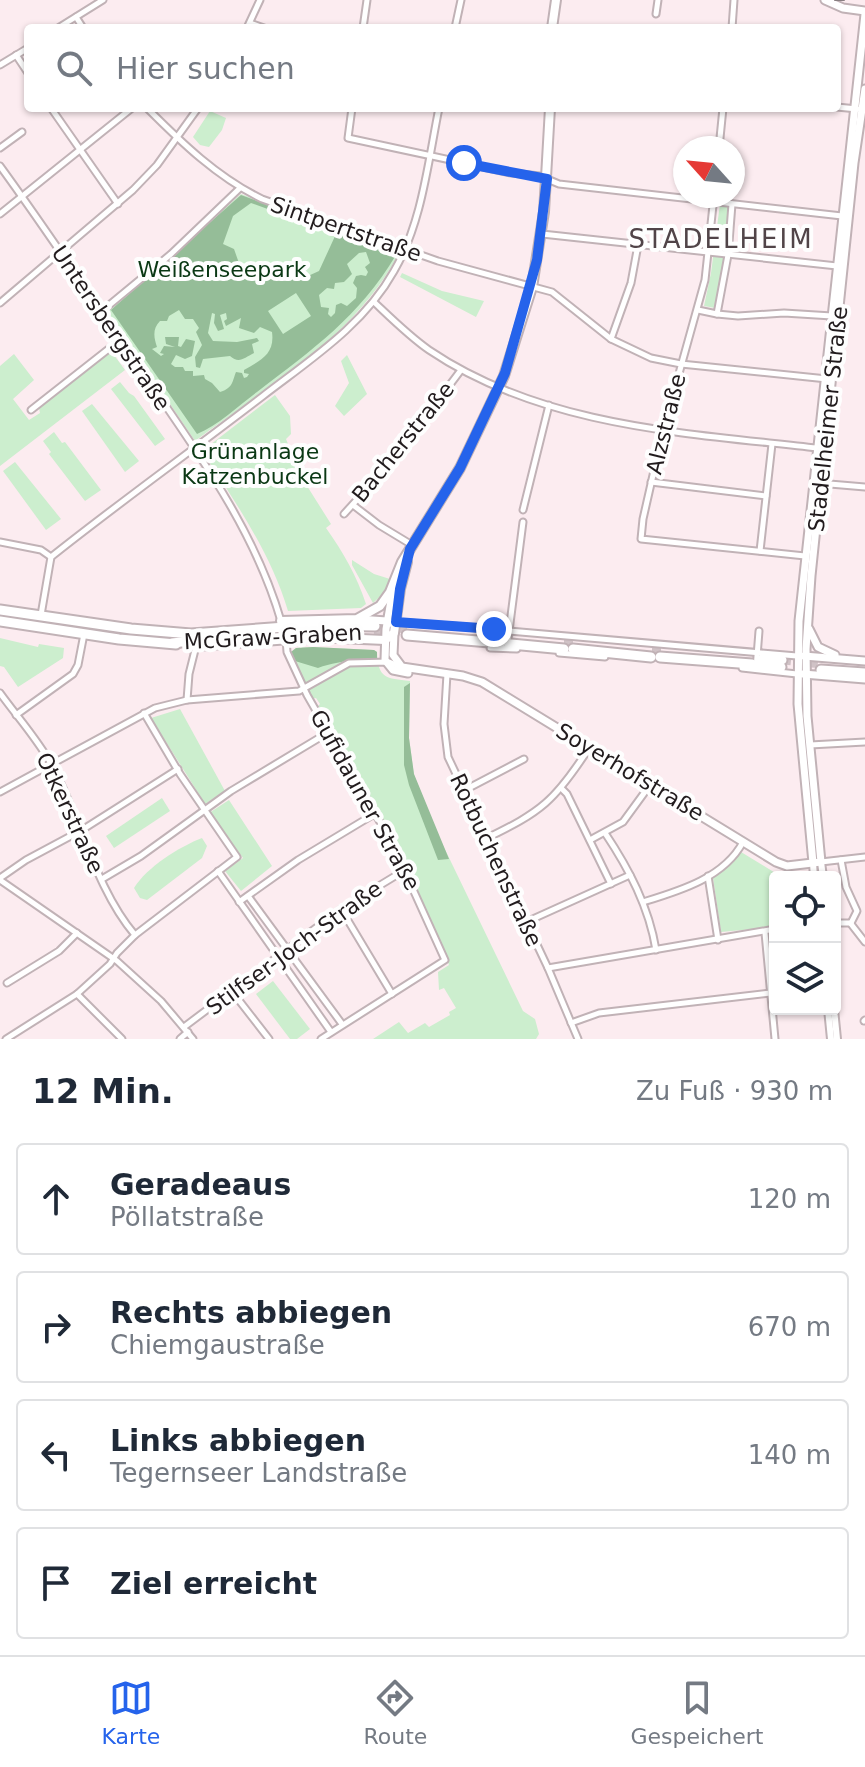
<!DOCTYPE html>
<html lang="de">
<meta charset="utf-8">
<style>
:root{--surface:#fff;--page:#f6f6f7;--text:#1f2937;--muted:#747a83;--line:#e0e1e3;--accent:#2563eb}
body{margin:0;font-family:"DejaVu Sans",sans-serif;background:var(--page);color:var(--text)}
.controls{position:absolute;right:24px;bottom:24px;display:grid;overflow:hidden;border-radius:8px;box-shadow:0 2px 6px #0004}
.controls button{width:72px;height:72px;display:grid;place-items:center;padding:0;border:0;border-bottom:2px solid var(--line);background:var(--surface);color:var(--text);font:40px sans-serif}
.compass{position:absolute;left:673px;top:136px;width:72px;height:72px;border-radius:50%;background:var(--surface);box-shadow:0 2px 6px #0004;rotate:297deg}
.stop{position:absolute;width:24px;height:24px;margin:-18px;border:6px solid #2563eb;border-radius:50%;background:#fff}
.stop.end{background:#2563eb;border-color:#fff;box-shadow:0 2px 8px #0008}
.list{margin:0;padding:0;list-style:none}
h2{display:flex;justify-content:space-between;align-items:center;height:104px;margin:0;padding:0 32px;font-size:34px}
h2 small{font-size:26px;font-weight:400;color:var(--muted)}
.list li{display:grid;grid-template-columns:52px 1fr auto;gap:24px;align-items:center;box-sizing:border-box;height:112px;margin:0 16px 16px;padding:0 16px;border:2px solid var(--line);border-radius:8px}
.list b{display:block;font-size:30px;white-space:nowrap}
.list p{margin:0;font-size:26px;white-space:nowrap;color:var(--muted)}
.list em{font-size:26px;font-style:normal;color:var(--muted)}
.icon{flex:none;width:44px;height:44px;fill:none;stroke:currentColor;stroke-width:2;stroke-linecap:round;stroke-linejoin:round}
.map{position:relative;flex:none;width:865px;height:1039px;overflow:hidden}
.search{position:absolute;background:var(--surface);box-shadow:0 2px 6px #0004;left:24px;right:24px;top:24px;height:88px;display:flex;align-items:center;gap:20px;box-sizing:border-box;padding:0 28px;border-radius:8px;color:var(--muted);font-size:30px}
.sheet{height:616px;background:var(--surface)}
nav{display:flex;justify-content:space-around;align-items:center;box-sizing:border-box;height:112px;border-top:2px solid var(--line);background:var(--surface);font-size:22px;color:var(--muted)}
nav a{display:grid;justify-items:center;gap:4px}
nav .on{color:var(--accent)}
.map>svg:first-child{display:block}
</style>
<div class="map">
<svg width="865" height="1039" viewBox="0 0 865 1039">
<rect width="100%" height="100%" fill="#fcecf0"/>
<g fill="#cceece">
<polygon points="210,111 226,118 222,130 209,147 200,145 193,137"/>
<path d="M241 194 399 253C357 335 268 387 195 441L107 311Z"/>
<polygon points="721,196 731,196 723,271 715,308 704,306 711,273"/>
<polygon points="402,273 442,291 484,301 476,317 400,277"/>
<polygon points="111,351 125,370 0,466 0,366 14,354 34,380 13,399 29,420 40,413 39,408"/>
<polygon points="347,355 367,394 344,416 335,406 349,383 341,361"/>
<polygon points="120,382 129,393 134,396 165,439 155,446 111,389"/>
<path d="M275 395 290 416 291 434 286 439 302 478 331 524 326 528C343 552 357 576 366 604L361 608 288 611C271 553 234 500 202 451Z"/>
<polygon points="92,404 139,461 125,472 82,411"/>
<polygon points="54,432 62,443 65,442 101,490 85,501 49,454 51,452 43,441"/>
<polygon points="15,462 61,519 46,530 3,471"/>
<polygon points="352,560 374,574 390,579 385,592 373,603 352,565"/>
<polygon points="0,638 38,647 39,644 64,648 63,658 18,687 4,667 0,666"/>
<path d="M313 647 374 650 377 652C378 679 386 678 410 681L409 738 414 775 439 837 523 1011 535 1019 539 1034 536 1039H373L399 1022 408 1033 425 1023 429 1027 450 1015 449 1012 456 1008 444 988 439 990 438 972 449 965C412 875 366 791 318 706L320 704 316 698 312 699 291 652 296 648Z"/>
<polygon points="180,709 225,791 205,804 151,718"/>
<polygon points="162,798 170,811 114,848 106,836"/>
<polygon points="229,800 272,866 241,891 225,871 243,858 209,813"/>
<path d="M202 838 207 846 202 858 147 900 140 898 134 888C147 867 179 847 202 838Z"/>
<polygon points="741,852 777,874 805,874 806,877 775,877 775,927 721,932 713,878 724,870"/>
<polygon points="273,981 310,1029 297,1039 290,1039 256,994"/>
</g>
<g fill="#95bd98" fill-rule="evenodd">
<path d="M241 195 396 252V255C359 317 313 349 257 392 238 406 219 425 197 434L111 310ZM251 203 336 234 319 271 308 276 269 264 257 272 240 266 234 249 223 244 233 216ZM366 252 370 263 365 267 368 272 366 276 361 275 356 276 353 283 357 288 356 298 347 306 341 303 336 305 335 313 331 317 328 314 329 308 321 307 319 295 327 288 334 289 335 283 344 282 352 274 347 264 359 253ZM296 293 311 316 283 334 268 311ZM179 310 185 319H193L199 328 196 332 202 345 195 357 196 367 200 368 203 359 230 356C239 364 244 358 254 353L252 344 259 341 257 338 237 342 213 341 208 333 212 313 215 314 214 323 218 331 224 329 220 315 226 313 227 319 224 321 226 326 241 318 239 328 254 333 260 327 272 332C275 354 261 360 244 370V373L249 374 247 377 244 378 242 373 236 372C232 382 233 388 220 392L212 383 205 379 204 375 193 376V371H185L183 367H175L171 364 176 355 185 359 192 356 195 341 186 339 181 347 178 346 179 337H165L166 344 175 347 164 346 160 353 164 354 161 356 152 349 157 347C154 338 152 329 160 321H167L169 316Z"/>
<path d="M313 647 374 650 377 652V659L374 662C354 659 335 662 318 668L295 661 291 652 296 648Z"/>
<polygon points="410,683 409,738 414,774 449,859 438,860 409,785 404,765 404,687"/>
</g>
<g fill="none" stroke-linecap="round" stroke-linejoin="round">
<g stroke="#d0c2c6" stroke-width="9" stroke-dasharray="9 4.5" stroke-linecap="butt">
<polyline points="387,627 407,629"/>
<polyline points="374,632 395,634"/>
<polyline points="501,637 512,638"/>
<polyline points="564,643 574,643"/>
<polyline points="652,651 661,651"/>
<polyline points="782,660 822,664"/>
</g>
<g stroke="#c1b2b6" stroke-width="9">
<g id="minor">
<polyline points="656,14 658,0"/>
<polyline points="76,17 83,28"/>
<polyline points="250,23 264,28"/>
<polyline points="58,28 103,0"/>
<polyline points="247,28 260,0"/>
<polyline points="363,28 367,0"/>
<polyline points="455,28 461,0"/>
<polyline points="732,28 734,0"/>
<polyline points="16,55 28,73"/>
<polyline points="0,65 28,48"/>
<polyline points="837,107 857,109"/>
<polyline points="51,108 118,204"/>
<path d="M147 108C182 143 217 177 262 199L438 261 552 292 611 339 651 358 681 364 827 379"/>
<polyline points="352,108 348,138 511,173 540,176 559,184 842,216"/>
<polyline points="0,148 22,132"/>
<polyline points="719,148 723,108"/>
<path d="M0 166C48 232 93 300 139 367 193 446 254 527 281 621"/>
<polyline points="714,196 705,280 663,431 643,519 641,539 805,556"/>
<polyline points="0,214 132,108"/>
<polyline points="542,234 837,266"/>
<path d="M374 302C392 319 409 336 429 350 543 427 685 433 817 448"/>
<polyline points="0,303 133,190 157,165 198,108"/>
<polyline points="698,310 717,314 728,255 732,204"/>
<polyline points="102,311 171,254 240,188"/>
<polyline points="717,314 738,316 784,313 832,316"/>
<polyline points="611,339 631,283 638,245"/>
<polyline points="31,410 120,340"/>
<polyline points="651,482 766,496"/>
<polyline points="818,483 865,487"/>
<polyline points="353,505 379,525 412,545"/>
<polyline points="523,510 549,405"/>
<polyline points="344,514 394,459 461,370"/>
<polyline points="0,542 41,550 51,557"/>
<polyline points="760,551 772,444"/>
<path d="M41 615 51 557C120 502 193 450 263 396 311 359 364 325 394 271 422 223 428 162 439 108"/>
<polyline points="395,622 494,629"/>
<polyline points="509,631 797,656"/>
<polyline points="286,639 287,652 307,695 392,843 445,960 321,1039"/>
<polyline points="507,647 523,522"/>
<polyline points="490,648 517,649"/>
<polyline points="559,653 605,657"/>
<polyline points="742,668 797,674"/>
<polyline points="756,669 759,631"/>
<polyline points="447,674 444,724 448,757 548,968 578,1039"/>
<path d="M0 693C18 718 40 742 54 769 82 823 96 889 135 935"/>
<polyline points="187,700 189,674 196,646"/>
<polyline points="16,715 73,674 78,665 84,634"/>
<polyline points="810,745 865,742"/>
<polyline points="562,789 567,794 611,884"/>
<polyline points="463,791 524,759"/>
<polyline points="0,792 155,708 187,700 299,691 349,663 389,662 401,667"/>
<path d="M605 833C629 869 649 907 656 950"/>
<path d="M485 839C541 812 555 801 589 748"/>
<polyline points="590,840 623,822 650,785"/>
<polyline points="841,860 846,887 857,911 851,923"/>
<polyline points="821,862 865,857"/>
<polyline points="218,871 331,1032"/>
<polyline points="708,876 718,940"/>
<polyline points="0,878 26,860 82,830 178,769"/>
<polyline points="102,879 141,856 231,791 329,732"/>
<polyline points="0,880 117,961 161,1001 193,1039"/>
<polyline points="248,896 342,1024"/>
<polyline points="239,902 298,860 376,813"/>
<path d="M643 902C679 891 724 878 743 842"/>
<polyline points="341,909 392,994"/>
<polyline points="526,922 630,875"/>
<polyline points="835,923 851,923"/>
<polyline points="851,924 865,942"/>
<polyline points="765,933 775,1039"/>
<polyline points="548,968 775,929"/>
<polyline points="7,983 59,951 77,933"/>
<polyline points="231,990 269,1039"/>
<polyline points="77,994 122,1039"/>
<polyline points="864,1021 865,1020"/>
<polyline points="571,1023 599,1013 770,993"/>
<polyline points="184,1027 341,909 405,870"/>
<polyline points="6,1039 77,994 110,964 117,953 135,935 237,857 180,774 144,713"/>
<polyline points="180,1039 188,1032"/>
</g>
</g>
<g stroke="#c1b2b6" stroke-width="10">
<g id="tertiary">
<polyline points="821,862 823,877"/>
<polyline points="813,863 814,877"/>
<polyline points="828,1009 831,1039"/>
<polyline points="834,1009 837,1039"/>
</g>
</g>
<g stroke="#c1b2b6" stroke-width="11">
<g id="secondary">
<polyline points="825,0 843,8 865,11"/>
<polyline points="393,589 386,629 385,660 393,670 408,673"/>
<polyline points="357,619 387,621 390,623"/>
<polyline points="809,629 818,647 835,655"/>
<polyline points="394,633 393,655 402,667 463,676 482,682 776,862 787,866 821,862 807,716 806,649 811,576 854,163 865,89"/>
<polyline points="804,656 865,661"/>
<polyline points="803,674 865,679"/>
<polyline points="813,863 798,704 799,621 865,14"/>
</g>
</g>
<g stroke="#c1b2b6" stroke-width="12">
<g id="primary">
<polyline points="552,28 556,0"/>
<polyline points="281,621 357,619 380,606 390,592 402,562 460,468 504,376 532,287 544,212 550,108"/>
<polyline points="196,646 316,637 385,640 394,633 400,589 407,562"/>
</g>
</g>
<g stroke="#c1b2b6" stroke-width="13">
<g id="trunk">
<polyline points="0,610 131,629 191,634 313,625 375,626"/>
<polyline points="0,621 119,639 176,644"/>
<polyline points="407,635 501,643"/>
<polyline points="172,643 200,640"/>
<polyline points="511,644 564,649"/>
<polyline points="573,649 651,657"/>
<polyline points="660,657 752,664"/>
<polyline points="762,659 782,660"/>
<polyline points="761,665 781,667"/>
<polyline points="821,670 865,673"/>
</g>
</g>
<use href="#minor" stroke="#fff" stroke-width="5"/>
<use href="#tertiary" stroke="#fff" stroke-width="6"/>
<use href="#secondary" stroke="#fff" stroke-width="7"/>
<use href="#primary" stroke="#fff" stroke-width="8"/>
<use href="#trunk" stroke="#fff" stroke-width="9"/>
<polyline stroke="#887e81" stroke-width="2" points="835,0 844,0"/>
</g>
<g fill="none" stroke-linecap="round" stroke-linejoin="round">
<polyline stroke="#2563eb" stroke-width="10" points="464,163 547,179 537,260 505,373 460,468 410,549 400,589 396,622 494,629"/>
</g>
<g text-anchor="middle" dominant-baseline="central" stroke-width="8" stroke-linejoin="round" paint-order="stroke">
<g font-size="22" fill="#211b1d" stroke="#fefefe">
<text transform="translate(346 229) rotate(19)">Sintpertstraße</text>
<text transform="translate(111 328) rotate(56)">Untersbergstraße</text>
<text transform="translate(828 419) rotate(-84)">Stadelheimer Straße</text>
<text transform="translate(666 424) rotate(-76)">Alzstraße</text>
<text transform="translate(403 442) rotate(-51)">Bacherstraße</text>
<text transform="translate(273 637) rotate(-3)">McGraw-Graben</text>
<text transform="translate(630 772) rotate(31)">Soyerhofstraße</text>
<text transform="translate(365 800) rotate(61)">Gufidauner Straße</text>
<text transform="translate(70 813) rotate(65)">Otkerstraße</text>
<text transform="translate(496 860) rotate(65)">Rotbuchenstraße</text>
<text transform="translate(294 948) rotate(-36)">Stilfser-Joch-Straße</text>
</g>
<g font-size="22" fill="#0a3814" stroke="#fefefe">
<text x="222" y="269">Weißenseepark</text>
<text x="255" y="451">Grünanlage<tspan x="255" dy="25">Katzenbuckel</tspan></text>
</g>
<g font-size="26" letter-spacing="2" fill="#514448" stroke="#fefefe">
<text x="721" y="239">STADELHEIM</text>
</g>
</g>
</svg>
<div class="controls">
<button><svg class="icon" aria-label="locate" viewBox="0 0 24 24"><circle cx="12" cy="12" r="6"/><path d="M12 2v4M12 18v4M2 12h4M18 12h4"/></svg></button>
<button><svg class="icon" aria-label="layers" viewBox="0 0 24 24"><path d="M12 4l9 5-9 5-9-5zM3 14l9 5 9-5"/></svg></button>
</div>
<svg class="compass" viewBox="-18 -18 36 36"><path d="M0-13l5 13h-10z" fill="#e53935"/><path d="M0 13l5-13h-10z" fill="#747a83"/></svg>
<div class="stop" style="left:464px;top:163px"></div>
<div class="stop end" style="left:494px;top:629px"></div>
<div class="search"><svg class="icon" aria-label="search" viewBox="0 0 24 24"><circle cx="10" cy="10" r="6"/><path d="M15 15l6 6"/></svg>Hier suchen</div>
</div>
<section class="sheet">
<h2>12 Min.<small>Zu Fuß · 930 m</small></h2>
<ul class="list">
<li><svg class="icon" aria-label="ahead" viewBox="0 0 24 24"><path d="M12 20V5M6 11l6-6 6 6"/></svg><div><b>Geradeaus</b><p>Pöllatstraße</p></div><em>120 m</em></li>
<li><svg class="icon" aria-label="right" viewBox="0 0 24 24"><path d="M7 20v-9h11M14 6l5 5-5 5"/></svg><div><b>Rechts abbiegen</b><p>Chiemgaustraße</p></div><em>670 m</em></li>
<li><svg class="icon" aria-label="left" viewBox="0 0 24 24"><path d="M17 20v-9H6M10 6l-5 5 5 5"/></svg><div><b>Links abbiegen</b><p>Tegernseer Landstraße</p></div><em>140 m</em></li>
<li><svg class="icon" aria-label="arrive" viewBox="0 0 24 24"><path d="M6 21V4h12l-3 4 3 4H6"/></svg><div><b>Ziel erreicht</b></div></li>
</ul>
</section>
<nav>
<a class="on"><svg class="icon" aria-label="map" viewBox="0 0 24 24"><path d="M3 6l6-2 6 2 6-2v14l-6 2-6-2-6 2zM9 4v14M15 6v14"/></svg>Karte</a>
<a><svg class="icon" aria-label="directions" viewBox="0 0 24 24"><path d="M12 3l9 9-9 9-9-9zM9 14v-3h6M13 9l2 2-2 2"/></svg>Route</a>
<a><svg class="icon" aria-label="saved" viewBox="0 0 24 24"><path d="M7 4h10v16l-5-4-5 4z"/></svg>Gespeichert</a>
</nav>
